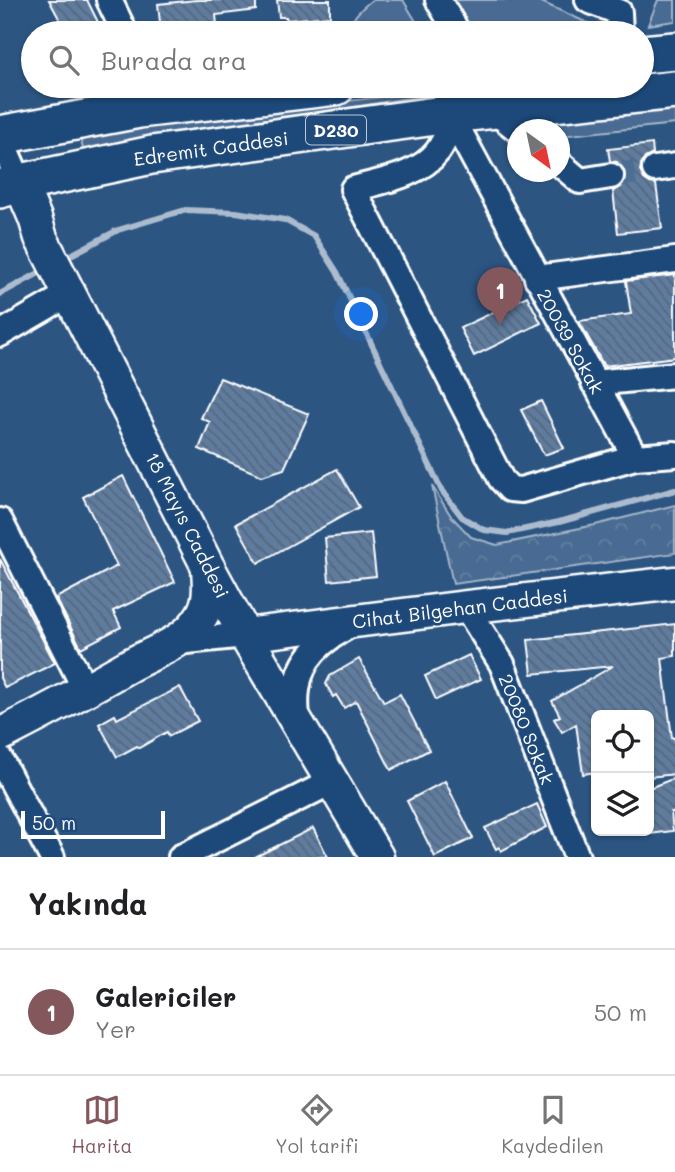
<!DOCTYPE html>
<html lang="tr">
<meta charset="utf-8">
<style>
:root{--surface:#fff;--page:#f2f2f2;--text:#202124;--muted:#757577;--line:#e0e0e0;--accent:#84575d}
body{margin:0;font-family:Mali,sans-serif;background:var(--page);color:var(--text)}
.controls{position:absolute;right:21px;bottom:21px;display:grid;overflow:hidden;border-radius:10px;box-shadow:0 2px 5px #0004}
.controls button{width:63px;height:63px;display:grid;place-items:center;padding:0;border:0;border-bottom:2px solid var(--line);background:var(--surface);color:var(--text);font:35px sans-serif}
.compass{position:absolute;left:507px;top:119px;width:63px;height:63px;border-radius:50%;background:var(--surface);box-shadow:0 2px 5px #0004;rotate:147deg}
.scale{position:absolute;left:21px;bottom:18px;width:144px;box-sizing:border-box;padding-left:7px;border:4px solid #fff;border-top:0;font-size:19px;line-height:24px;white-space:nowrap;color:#fff;-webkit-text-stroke:5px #1f4a7a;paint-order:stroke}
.you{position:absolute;left:362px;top:315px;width:24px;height:24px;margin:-18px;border:5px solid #fff;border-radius:50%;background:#1a73e8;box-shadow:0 0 0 10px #1a73e833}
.badge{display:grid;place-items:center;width:46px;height:46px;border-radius:50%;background:var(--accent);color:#fff;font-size:23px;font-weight:700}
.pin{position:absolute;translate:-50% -58px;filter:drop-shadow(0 2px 4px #0008)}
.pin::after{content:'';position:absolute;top:37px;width:24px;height:21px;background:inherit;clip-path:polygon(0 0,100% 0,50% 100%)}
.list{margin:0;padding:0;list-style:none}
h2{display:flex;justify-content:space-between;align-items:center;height:91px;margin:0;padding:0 28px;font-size:30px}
h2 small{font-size:23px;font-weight:400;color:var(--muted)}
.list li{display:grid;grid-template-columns:46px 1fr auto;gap:21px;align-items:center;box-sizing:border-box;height:126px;padding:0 28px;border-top:2px solid var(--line)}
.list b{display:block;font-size:26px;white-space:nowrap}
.list p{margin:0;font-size:23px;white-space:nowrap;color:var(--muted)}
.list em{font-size:23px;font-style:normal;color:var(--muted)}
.icon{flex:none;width:38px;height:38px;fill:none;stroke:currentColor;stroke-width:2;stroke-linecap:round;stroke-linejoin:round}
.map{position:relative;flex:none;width:675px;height:857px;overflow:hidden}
.search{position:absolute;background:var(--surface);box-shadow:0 2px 5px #0004;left:21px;right:21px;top:21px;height:77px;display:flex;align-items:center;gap:18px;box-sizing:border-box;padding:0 24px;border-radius:38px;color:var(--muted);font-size:26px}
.sheet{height:217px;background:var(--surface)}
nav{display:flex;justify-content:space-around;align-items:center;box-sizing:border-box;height:98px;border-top:2px solid var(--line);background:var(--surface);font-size:19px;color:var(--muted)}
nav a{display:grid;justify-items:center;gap:4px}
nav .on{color:var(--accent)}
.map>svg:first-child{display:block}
</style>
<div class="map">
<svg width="675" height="857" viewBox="0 0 675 857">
<defs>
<pattern id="forest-crowns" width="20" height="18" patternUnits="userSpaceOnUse" patternTransform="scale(1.75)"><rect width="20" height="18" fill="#486b92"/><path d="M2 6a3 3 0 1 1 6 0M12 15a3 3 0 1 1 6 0" fill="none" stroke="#6381a2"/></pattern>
<pattern id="building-back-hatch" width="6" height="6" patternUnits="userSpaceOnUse" patternTransform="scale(1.75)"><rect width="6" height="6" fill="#5e7c9f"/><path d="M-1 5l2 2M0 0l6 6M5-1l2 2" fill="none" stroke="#56667a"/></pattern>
</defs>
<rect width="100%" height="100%" fill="#2c5582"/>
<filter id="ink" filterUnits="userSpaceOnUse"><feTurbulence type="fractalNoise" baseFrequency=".0143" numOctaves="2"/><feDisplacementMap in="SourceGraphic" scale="14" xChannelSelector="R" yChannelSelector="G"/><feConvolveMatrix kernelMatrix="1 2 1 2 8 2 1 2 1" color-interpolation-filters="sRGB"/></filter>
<g filter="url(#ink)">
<g fill="#486b92" stroke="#a4b5c8" stroke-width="2">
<path d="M372 0H403L423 33H347C352 18 359 10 372 0Z"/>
<polygon points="455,0 537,0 592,25 520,33 473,33"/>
<polygon points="658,0 675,0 675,21 648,25"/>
<polygon points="476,86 525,86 402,99 84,152 79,134 195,119"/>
<polygon points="675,107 675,124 560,136 560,130 544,129 531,120"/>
</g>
<polygon fill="url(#forest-crowns)" stroke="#a4b5c8" stroke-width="2" points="432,486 451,516 471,537 497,545 595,525 675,505 675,553 453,584"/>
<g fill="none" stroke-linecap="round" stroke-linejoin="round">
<g stroke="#acbcce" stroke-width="6">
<polyline points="69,256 118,230 185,210 236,212 285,220 314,236 337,272 442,491 462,517 484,530 507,533 559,522 675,490"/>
<polyline points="0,294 39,273"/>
</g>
</g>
<g fill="url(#building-back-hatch)" stroke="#fff" stroke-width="2">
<polygon points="49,0 87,0 100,26 87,33 67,33"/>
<polygon points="196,0 256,0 256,10 216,15 217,25 211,26 211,29 171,33 161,32 158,4"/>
<polygon points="277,0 330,0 330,16 287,20 286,17 279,17"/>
<polygon points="652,144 653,154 645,158 641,164 640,171 644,179 650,183 656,184 662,228 618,233 613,191 621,187 625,181 626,174 622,166 617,162 610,161 608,149"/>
<polygon points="675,275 675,357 604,366 579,321 631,314 626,281"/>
<polygon points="527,296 541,323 474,356 460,328"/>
<polygon points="220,378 309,414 284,469 262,476 199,449 210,422 201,418"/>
<polygon points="541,401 564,448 544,455 521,410"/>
<polygon points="337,469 359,507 258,563 236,524"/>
<polygon points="123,476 175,582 113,611 121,627 81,648 56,598 117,566 83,497"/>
<polygon points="371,533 376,576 329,581 325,538"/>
<polygon points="0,559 55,663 5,688 0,678"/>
<polygon points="675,624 675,656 662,658 672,738 675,738 675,774 649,777 649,715 596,715 596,772 583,774 576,724 562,732 554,719 560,716 552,701 613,666 532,674 528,640"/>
<polygon points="469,655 481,679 436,700 425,676"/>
<polygon points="359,659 384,702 400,694 429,750 391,770 356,701 344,708 336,695 333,697 326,684 330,676"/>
<polygon points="180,687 198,721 169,736 167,732 139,748 137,746 117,757 99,724 115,715 117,719"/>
<polygon points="675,778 675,812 671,812 673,831 649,834 649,788"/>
<polygon points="445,781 473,838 435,857 407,801"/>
<polygon points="537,804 547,827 501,851 499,847 496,849 485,828"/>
<polygon points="313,828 328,857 255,857"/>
</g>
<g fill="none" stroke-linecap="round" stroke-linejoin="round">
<polyline stroke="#4c6e95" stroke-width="24" stroke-dasharray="24 12" stroke-linecap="butt" points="611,176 655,169"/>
<g stroke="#fff" stroke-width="30">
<g id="minor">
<polyline points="109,0 125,33"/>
<polyline points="438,0 458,33"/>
<polyline points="588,0 619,12 620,33"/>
<polyline points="493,110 518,130"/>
<polyline points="450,114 635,457 675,454"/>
<path d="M454 122C449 131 444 142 438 151 419 176 381 181 353 189L501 479 510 489 521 490 635 457"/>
<polyline points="0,137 20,183"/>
<polyline points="560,164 580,181 611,176"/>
<polyline points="655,169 675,166"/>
<polyline points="537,278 675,260"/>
<polyline points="0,334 69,294"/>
<polyline points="594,383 675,375"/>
<polyline points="0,521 86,691"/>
<polyline points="466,607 502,664 577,857"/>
<polyline points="177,642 245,635"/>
<path d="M297 723C297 712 295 701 297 690 300 657 323 640 350 625"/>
<polyline points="0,759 52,857"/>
<polyline points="181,857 331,782"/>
</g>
</g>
<g stroke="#fff" stroke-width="37">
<g id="major">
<polyline points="20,183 35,218 41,238 208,567 245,635 377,857"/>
<polyline points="245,635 466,607 675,583"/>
<path d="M0 735C43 713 86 690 128 666 155 651 186 643 202 615 211 600 209 584 208 568"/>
</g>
</g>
<g stroke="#fff" stroke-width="42">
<g id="highway">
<polyline points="642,54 675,51"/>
<polyline points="0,135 139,109 336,86"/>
<polyline points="0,189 20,183 152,155 450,114 675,90"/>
</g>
</g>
<use href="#minor" stroke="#1f4a7a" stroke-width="24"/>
<use href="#major" stroke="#1f4a7a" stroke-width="32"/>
<use href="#highway" stroke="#1f4a7a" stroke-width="37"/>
</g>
</g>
<g text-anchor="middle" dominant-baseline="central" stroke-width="5" stroke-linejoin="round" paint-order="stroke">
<rect fill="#1f4a7a" stroke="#bcc9d7" stroke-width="2" x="306" y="115.5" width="60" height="29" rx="5"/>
<g font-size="18" font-weight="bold" fill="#fff">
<text x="336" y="130">D230</text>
</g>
<g font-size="19" fill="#fff" stroke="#1f4a7a">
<text transform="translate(211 148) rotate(-8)">Edremit Caddesi</text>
<text transform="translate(571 341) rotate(61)">20039 Sokak</text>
<text transform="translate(188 525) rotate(63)">18 Mayıs Caddesi</text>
<text transform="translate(460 608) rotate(-7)">Cihat Bilgehan Caddesi</text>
<text transform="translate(527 729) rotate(68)">20080 Sokak</text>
</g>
</g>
</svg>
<div class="controls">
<button><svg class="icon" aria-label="locate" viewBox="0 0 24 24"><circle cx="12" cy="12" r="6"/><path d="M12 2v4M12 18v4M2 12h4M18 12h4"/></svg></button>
<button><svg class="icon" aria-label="layers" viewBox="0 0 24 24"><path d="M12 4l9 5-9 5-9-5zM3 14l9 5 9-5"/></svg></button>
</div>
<svg class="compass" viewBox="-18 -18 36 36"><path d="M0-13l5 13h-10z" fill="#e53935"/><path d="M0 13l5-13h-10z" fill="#757577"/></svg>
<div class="scale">50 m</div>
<div class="you"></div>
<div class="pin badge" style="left:500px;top:325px">1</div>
<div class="search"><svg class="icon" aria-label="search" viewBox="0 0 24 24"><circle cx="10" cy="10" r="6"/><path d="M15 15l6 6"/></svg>Burada ara</div>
</div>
<section class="sheet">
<h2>Yakında<small></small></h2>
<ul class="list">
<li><span class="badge">1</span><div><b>Galericiler</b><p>Yer</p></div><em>50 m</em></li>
</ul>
</section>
<nav>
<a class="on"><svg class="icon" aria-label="map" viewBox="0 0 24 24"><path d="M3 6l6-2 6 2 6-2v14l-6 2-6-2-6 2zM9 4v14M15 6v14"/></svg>Harita</a>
<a><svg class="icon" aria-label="directions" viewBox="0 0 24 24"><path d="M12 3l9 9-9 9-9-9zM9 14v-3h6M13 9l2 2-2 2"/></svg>Yol tarifi</a>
<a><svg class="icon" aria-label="saved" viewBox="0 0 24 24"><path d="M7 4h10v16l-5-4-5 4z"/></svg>Kaydedilen</a>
</nav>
